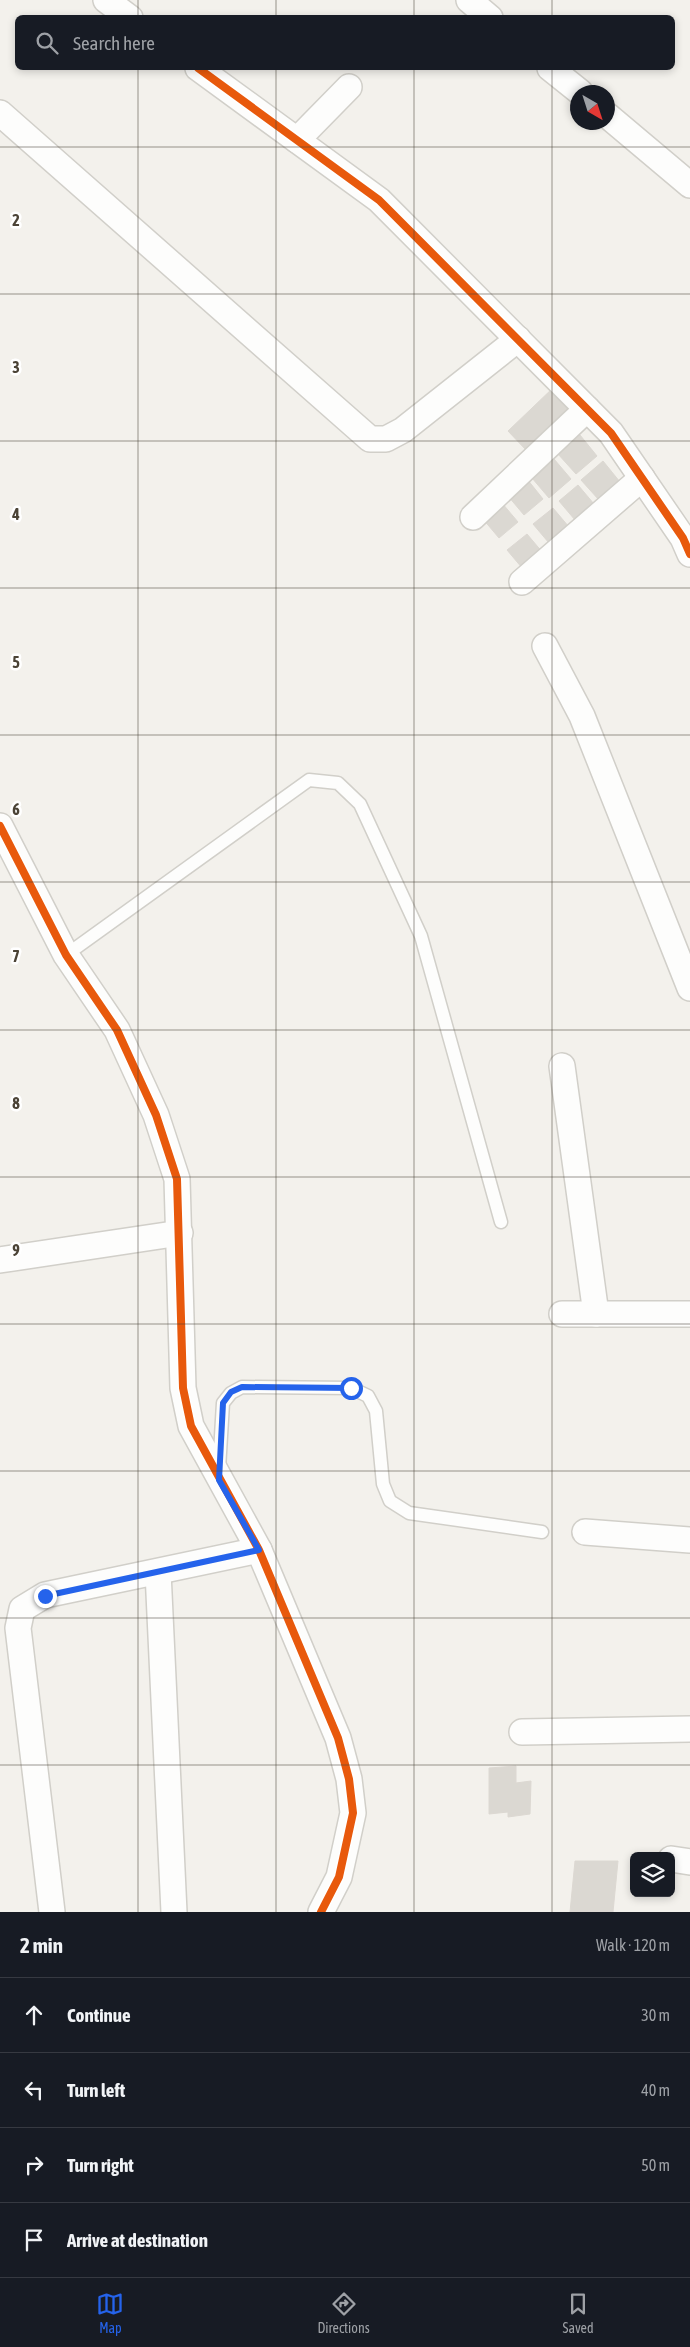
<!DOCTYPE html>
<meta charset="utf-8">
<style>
:root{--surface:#171b24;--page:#242831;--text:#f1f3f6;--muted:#9ea1a6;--line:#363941;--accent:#2563eb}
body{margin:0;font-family:"Asap Condensed",sans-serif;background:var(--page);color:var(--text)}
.controls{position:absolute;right:15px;bottom:15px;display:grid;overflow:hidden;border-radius:8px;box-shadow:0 2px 8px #0003}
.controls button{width:45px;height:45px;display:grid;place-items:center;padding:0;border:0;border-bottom:1px solid var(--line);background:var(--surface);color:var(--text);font:25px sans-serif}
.compass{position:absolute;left:570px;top:85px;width:45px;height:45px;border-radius:50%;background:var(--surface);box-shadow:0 2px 8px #0003;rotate:141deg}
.stop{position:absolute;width:15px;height:15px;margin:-11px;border:4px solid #2563eb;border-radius:50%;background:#fff}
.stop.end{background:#2563eb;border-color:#fff;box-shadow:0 1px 5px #0008}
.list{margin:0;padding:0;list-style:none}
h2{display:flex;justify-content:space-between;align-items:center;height:65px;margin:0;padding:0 20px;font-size:21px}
h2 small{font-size:16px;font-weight:400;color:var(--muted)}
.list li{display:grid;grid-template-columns:32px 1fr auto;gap:15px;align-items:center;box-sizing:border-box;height:75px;padding:0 20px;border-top:1px solid var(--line)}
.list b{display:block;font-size:19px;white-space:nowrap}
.list em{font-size:16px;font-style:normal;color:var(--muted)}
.icon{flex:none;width:28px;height:28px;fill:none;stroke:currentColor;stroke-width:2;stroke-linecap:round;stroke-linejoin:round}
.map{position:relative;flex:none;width:690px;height:1912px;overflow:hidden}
.search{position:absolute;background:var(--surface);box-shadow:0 2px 8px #0003;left:15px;right:15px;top:15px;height:55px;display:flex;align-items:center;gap:12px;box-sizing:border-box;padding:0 18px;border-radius:8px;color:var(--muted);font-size:19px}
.sheet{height:365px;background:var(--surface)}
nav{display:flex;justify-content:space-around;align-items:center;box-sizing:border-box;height:70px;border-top:1px solid var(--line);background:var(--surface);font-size:14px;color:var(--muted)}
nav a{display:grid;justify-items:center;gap:2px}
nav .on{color:var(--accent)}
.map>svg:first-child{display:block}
</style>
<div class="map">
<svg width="690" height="1912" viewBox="0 0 690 1912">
<rect width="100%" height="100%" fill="#f3f1ec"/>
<g fill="#dbd8d2" stroke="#dcd8d2">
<polygon points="555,386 572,404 564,412 569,417 526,450 508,431"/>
<polygon points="580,435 597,456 576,474 558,454"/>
<polygon points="554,459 571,479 549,498 532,478"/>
<polygon points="603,461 620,482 599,500 581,480"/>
<polygon points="527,479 543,499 524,515 508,496"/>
<polygon points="578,485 594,504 575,520 559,501"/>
<polygon points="502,503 518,522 499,538 483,519"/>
<polygon points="553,508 569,527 549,543 533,524"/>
<polygon points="527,534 543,553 523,569 507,550"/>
<polygon points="516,1766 516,1783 531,1781 530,1814 508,1817 508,1812 489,1814 489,1768"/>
<polygon points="575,1861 618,1861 613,1912 570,1912"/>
</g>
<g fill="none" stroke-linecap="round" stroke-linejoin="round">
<g stroke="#d1cfc9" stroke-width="15">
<g id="service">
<polyline points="66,955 309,780 338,783 360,804 421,936 501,1222"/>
<polyline points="219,1469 223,1403 231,1393 242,1387 351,1388 368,1396 376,1411 383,1484 390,1501 409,1513 542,1532"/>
</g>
</g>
<g stroke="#d1cfc9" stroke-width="28">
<g id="minor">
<polyline points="106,0 130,18"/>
<polyline points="469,0 490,18"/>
<polyline points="198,68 379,200 611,433 683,538 690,554"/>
<polyline points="550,68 580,92"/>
<polyline points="0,113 370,439 386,439 403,430 518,339"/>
<polyline points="608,116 690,185"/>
<polyline points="297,140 349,87"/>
<polyline points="473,517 587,409"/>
<polyline points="522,582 642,478"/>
<polyline points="545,646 582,716 690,988"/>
<polyline points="0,826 66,955 117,1030 156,1115 177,1179 183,1388 191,1426 259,1550 338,1738 349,1779 353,1813 339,1877 321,1912"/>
<polyline points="562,1066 596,1314"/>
<polyline points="0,1260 180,1233"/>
<polyline points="562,1314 690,1314"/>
<polyline points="585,1532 690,1540"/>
<polyline points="158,1572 174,1912"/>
<polyline points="522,1732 690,1729"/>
<polyline points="671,1859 690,1862"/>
<polyline points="52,1912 18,1628 22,1609 45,1595 259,1550"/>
</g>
</g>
<use href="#service" stroke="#fdfdfc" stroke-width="12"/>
<use href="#minor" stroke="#fdfdfc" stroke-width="25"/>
<g stroke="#fff" stroke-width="11">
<g id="cycleway">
<polyline points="198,68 379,200 611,433 683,538 690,554"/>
<polyline points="0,826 66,955 117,1030 156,1115 177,1179 183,1388 191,1426 259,1550 338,1738 349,1779 353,1813 339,1877 321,1912"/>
</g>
</g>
<use href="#cycleway" stroke="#e8590c" stroke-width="8"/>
</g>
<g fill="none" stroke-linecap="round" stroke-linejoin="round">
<polyline stroke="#2563eb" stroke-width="6" points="45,1596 259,1550 219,1480 223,1403 231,1392 242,1387 351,1388"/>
</g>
<path fill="none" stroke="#4b4336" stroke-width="1" stroke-opacity="0.55" d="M138 0V18M276 0V18M414 0V18M552 0V18M138 68V1912M276 68V1912M414 68V1912M552 68V1912M0 147H690M0 294H690M0 441H690M0 588H690M0 735H690M0 882H690M0 1030H690M0 1177H690M0 1324H690M0 1471H690M0 1618H690M0 1765H690"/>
<g font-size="16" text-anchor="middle" font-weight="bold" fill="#4b4336" stroke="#fff" stroke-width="5" stroke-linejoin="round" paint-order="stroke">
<text x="16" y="226">2</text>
<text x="16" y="373">3</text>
<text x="16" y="520">4</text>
<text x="16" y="668">5</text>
<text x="16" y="815">6</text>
<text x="16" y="962">7</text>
<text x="16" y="1109">8</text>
<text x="16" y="1256">9</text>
</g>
</svg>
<div class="controls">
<button><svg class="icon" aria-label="layers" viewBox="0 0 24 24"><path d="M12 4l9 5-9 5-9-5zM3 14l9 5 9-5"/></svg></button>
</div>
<svg class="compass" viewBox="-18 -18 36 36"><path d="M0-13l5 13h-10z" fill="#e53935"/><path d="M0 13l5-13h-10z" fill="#9ea1a6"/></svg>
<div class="stop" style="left:351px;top:1388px"></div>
<div class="stop end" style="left:45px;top:1596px"></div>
<div class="search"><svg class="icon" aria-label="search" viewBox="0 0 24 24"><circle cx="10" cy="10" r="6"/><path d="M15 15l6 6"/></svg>Search here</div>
</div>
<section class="sheet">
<h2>2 min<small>Walk · 120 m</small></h2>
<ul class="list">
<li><svg class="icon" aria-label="ahead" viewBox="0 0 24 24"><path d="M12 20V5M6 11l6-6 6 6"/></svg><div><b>Continue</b></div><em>30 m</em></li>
<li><svg class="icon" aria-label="left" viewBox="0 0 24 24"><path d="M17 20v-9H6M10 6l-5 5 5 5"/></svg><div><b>Turn left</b></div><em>40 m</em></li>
<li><svg class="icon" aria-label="right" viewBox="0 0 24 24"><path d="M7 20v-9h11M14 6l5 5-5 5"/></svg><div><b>Turn right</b></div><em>50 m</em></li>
<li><svg class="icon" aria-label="arrive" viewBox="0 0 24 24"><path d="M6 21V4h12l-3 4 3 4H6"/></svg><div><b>Arrive at destination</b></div></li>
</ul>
</section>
<nav>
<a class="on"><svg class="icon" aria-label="map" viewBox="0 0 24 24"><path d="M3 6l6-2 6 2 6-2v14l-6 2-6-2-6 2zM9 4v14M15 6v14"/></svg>Map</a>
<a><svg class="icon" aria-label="directions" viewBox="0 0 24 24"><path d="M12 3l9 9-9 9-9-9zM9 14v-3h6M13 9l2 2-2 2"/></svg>Directions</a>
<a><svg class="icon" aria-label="saved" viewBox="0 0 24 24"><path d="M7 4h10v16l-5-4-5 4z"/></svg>Saved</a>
</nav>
